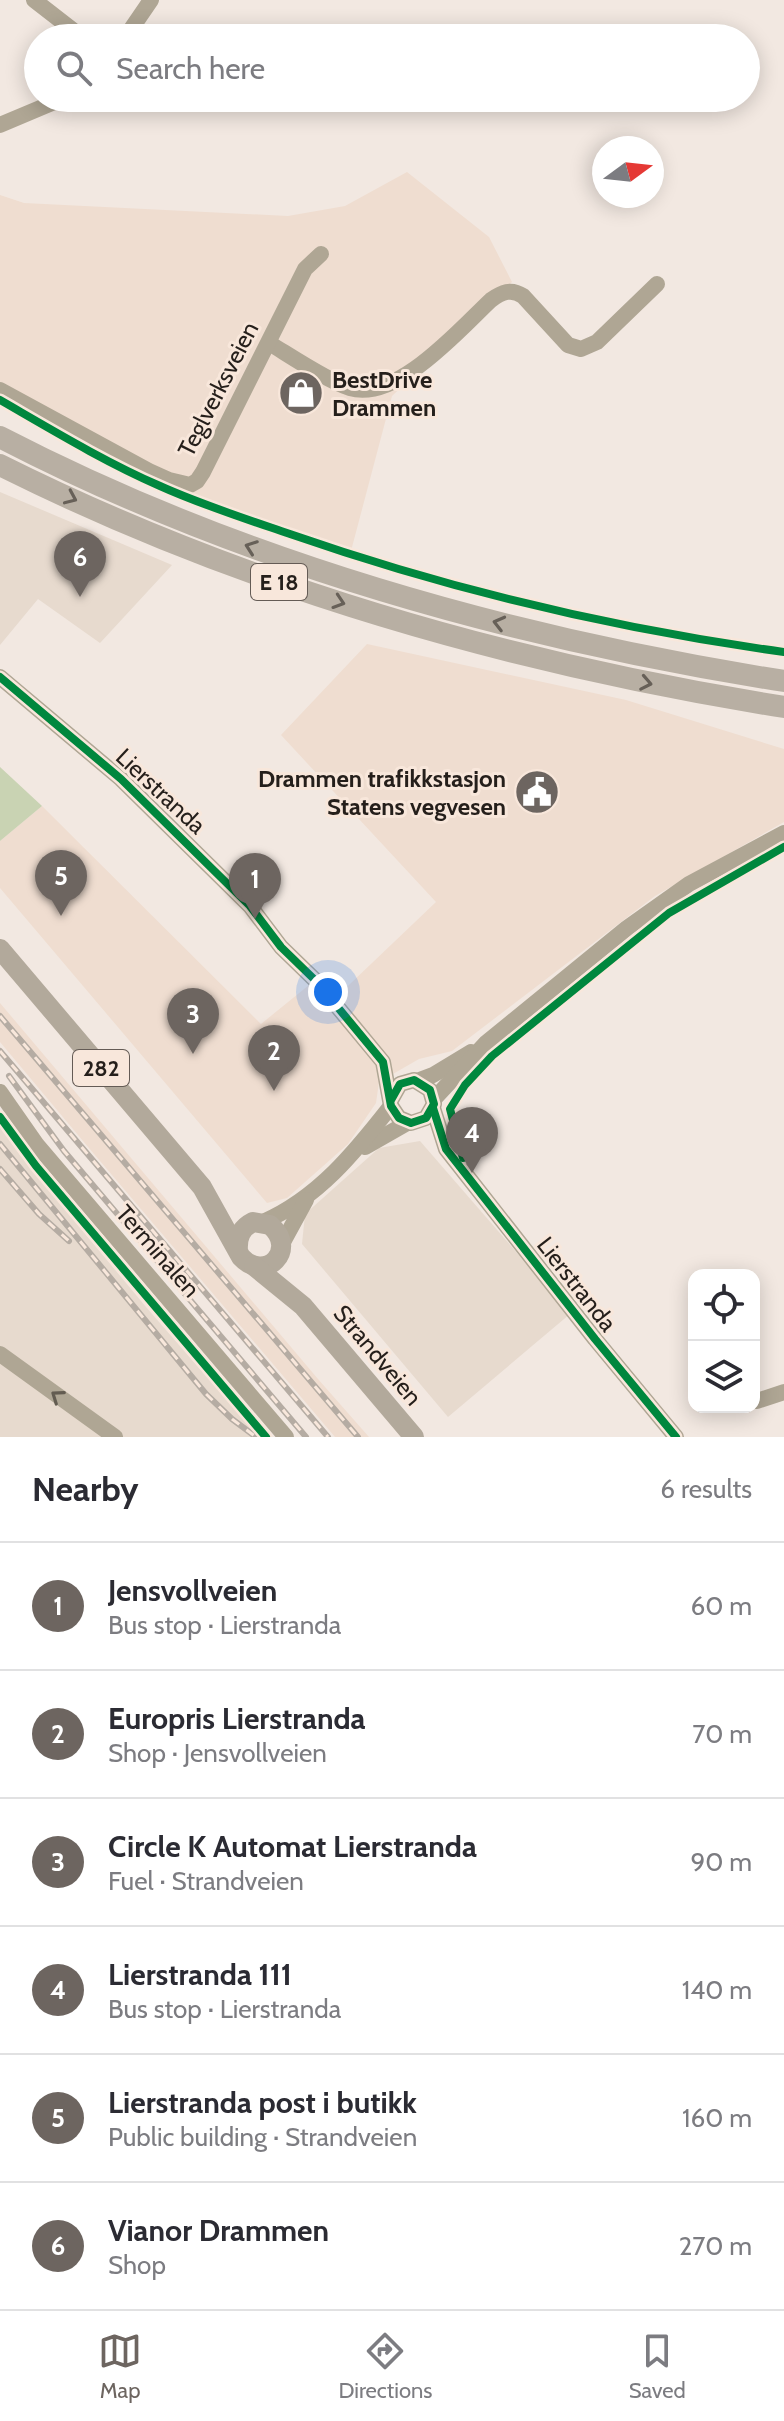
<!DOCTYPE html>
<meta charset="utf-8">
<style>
:root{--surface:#fff;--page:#f2f2f3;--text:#2b2b33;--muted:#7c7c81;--line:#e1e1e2;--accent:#6d6560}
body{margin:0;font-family:Cabin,sans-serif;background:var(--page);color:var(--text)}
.controls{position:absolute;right:24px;bottom:24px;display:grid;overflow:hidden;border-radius:16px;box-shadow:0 4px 20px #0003}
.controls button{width:72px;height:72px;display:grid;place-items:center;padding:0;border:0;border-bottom:2px solid var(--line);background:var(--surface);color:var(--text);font:40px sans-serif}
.compass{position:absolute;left:592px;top:136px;width:72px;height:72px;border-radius:50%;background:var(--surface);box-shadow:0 4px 20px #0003;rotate:75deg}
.you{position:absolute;left:328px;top:992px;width:28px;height:28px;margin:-20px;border:6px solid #fff;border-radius:50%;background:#1a73e8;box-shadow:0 0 0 12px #1a73e833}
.badge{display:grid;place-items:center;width:52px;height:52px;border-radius:50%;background:var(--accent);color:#fff;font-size:26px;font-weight:700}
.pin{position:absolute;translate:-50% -66px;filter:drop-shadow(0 2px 4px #0008)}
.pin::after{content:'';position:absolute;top:42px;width:28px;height:24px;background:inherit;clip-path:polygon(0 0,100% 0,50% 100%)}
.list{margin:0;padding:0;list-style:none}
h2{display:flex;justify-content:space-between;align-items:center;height:104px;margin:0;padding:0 32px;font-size:34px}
h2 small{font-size:26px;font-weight:400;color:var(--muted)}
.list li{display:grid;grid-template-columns:52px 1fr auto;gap:24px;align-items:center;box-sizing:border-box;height:128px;padding:0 32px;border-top:2px solid var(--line)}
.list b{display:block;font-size:30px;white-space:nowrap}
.list p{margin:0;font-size:26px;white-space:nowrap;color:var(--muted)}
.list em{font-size:26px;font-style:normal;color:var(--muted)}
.icon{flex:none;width:44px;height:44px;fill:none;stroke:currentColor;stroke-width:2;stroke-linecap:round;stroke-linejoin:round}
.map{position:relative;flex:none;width:784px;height:1437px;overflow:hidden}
.search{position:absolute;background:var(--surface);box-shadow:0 4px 20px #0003;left:24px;right:24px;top:24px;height:88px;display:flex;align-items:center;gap:20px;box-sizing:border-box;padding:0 28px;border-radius:44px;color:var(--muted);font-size:30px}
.sheet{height:872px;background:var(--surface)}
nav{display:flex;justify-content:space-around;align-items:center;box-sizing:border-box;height:112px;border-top:2px solid var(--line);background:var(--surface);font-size:22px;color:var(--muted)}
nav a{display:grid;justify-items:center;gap:4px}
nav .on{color:var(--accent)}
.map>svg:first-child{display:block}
</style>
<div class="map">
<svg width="784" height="1437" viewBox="0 0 784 1437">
<rect width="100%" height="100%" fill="#f2e8e1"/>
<g fill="#efddd0">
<polygon points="407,172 489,237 512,282 392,396 351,551 192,494 0,393 0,195 24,203 288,216 345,206"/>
<polygon points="367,644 626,700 784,749 784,822 655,896 452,1051 419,1059 379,1082 376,1103 348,1144 287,1198 267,1203 0,888 0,841 42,806 261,1024 309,985 329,1004 436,902 281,735"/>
<polygon points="0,1003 318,1379 369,1437 335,1437 83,1141 0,1042"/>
</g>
<g fill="#e7dace">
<polygon points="0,492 172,565 100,643 38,599 0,645"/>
<polygon points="0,1127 23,1159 146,1307 259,1437 0,1437"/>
<polygon points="420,1141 570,1314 448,1417 302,1244 305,1214 379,1148"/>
</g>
<polygon fill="#c9d3b3" points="0,767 42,806 0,841"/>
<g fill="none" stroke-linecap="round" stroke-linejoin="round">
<g stroke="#afa694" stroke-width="16">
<polyline points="34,0 83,38"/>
<polyline points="125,38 151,0"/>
<polyline points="0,125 64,98"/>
<path d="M269 343C289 355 329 382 350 388 397 402 460 329 491 300 502 292 511 288 523 296L568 345 581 349 597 342 657 284"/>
<polyline points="0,390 149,471 169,480 190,485 197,481 203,472 305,269 321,254"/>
<polyline points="0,677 121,779 250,906 281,947 316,981 383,1062 391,1106 399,1118 411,1123 426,1118 434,1104 430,1090 414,1080 400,1084 391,1100"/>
<polyline points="417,1081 433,1075 471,1052"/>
<polyline points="0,1092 37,1145 286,1437"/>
<polyline points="434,1099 486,1043 627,928 689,884 784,833"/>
<polyline points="433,1108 446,1149 595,1339 676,1437"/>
<polyline points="365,1147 407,1123"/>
<path d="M263 1222C318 1198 355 1152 391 1106"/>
<polyline points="282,1244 306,1200"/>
<polyline points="0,1354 115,1437"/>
<polyline points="757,1401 784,1392"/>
</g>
<g stroke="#b2a99b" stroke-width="20">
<path d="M0 949 202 1187 241 1257C265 1283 299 1250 270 1225L253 1222C241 1228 237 1237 238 1251"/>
<polyline points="254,1266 303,1306 414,1437"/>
</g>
<g stroke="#b8afa3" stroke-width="22">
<path d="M0 437C245 564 512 638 784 681"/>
<path d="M0 465C246 588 514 664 784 707"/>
</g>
<g stroke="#b5aca3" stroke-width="6">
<g id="rail">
<polyline points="0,1016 358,1437"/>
<polyline points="0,1051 328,1437"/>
<polyline points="9,1076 64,1151 306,1437"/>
<polyline points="0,1144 206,1394 232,1419 256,1437"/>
<polyline points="0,1169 39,1214 69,1241"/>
</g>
</g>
<use href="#rail" stroke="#f8e7db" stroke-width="3" stroke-dasharray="9" stroke-linecap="butt"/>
<g stroke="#f8e7db" stroke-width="13">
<g id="cycleway">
<path d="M0 400C52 430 105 462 160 486 202 505 246 519 290 534 451 590 616 629 784 652"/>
<polyline points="0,677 121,779 250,906 281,947 316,981 383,1062 391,1106 399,1118 411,1123 426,1118 434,1104 430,1090 414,1080 400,1084 391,1100"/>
<polyline points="433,1108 446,1149 595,1339 676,1437"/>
<polyline points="0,1117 36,1166 266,1437"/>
<polyline points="463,1158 450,1109 465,1085 492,1056 669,913 784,847"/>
</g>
</g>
<use href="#cycleway" stroke="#00873e" stroke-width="8"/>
</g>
<defs><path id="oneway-chevron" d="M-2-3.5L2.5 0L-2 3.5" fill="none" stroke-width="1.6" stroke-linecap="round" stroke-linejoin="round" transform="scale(2)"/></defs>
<g stroke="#676058">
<use href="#oneway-chevron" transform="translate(71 498) rotate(24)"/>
<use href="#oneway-chevron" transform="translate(251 547) rotate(-160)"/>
<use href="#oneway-chevron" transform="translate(339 602) rotate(18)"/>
<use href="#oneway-chevron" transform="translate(499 623) rotate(-166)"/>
<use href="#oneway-chevron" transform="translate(646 683) rotate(11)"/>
</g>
<use stroke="#635c51" href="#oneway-chevron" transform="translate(57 1396) rotate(-145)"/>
<defs>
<g id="shop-disc" transform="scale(2.3)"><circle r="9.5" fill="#6d6560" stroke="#f8e7db"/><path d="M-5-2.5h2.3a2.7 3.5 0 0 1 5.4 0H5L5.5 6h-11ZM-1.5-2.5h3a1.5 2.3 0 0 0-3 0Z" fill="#fff"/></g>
<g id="civic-disc" transform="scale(2.3)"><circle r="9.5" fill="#6d6560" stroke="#f8e7db"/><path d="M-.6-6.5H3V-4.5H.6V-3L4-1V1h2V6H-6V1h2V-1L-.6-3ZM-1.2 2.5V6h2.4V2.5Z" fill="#fff"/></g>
</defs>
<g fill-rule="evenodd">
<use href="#shop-disc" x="301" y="393"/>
<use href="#civic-disc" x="537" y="792"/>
</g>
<g text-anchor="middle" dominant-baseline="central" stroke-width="6" stroke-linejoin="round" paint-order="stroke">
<g fill="#f8e7db" stroke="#645b55" stroke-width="2">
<rect x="251" y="564" width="56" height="36" rx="6"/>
<rect x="73" y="1050" width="56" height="36" rx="6"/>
</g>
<g font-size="22" font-weight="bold" fill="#251f1b">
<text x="279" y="582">E 18</text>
<text x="101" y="1068">282</text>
</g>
<g font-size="24" font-weight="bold" fill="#251f1b" stroke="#f8e7db" text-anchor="start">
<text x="332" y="379">BestDrive<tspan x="332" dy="28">Drammen</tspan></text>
<text x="506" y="778" text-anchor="end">Drammen trafikkstasjon<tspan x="506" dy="28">Statens vegvesen</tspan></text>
</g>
<g font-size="24" fill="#251f1b" stroke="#f8e7db">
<text transform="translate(218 389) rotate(-63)">Teglverksveien</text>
<text transform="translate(161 791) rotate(43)">Lierstranda</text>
<text transform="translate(158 1251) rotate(49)">Terminalen</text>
<text transform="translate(577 1284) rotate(52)">Lierstranda</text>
<text transform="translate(378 1355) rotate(50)">Strandveien</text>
</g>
</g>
</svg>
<div class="controls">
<button><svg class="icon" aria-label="locate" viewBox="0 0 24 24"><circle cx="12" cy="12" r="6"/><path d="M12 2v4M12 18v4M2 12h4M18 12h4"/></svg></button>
<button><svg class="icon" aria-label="layers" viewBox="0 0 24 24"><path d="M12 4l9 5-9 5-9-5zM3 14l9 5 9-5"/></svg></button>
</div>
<svg class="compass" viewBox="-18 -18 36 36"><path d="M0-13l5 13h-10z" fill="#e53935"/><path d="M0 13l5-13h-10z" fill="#7c7c81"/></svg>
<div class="you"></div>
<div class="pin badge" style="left:255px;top:919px">1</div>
<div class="pin badge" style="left:274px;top:1091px">2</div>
<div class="pin badge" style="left:193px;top:1054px">3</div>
<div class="pin badge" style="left:472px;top:1173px">4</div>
<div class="pin badge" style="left:61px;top:916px">5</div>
<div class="pin badge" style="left:80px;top:597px">6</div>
<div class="search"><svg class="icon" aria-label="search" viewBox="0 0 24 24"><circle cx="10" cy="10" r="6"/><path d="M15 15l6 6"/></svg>Search here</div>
</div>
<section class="sheet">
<h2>Nearby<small>6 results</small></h2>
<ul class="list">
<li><span class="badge">1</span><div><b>Jensvollveien</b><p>Bus stop · Lierstranda</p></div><em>60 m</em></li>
<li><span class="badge">2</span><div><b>Europris Lierstranda</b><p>Shop · Jensvollveien</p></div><em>70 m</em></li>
<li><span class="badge">3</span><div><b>Circle K Automat Lierstranda</b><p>Fuel · Strandveien</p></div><em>90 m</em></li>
<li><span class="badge">4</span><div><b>Lierstranda 111</b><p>Bus stop · Lierstranda</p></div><em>140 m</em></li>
<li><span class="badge">5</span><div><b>Lierstranda post i butikk</b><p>Public building · Strandveien</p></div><em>160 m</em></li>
<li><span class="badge">6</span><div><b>Vianor Drammen</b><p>Shop</p></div><em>270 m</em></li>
</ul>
</section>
<nav>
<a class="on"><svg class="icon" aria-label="map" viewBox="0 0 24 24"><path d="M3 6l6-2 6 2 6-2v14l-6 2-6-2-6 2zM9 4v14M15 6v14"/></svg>Map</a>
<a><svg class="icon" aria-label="directions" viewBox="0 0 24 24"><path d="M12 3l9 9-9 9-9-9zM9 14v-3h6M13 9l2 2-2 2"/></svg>Directions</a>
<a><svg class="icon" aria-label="saved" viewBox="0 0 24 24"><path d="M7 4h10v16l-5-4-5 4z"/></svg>Saved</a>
</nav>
